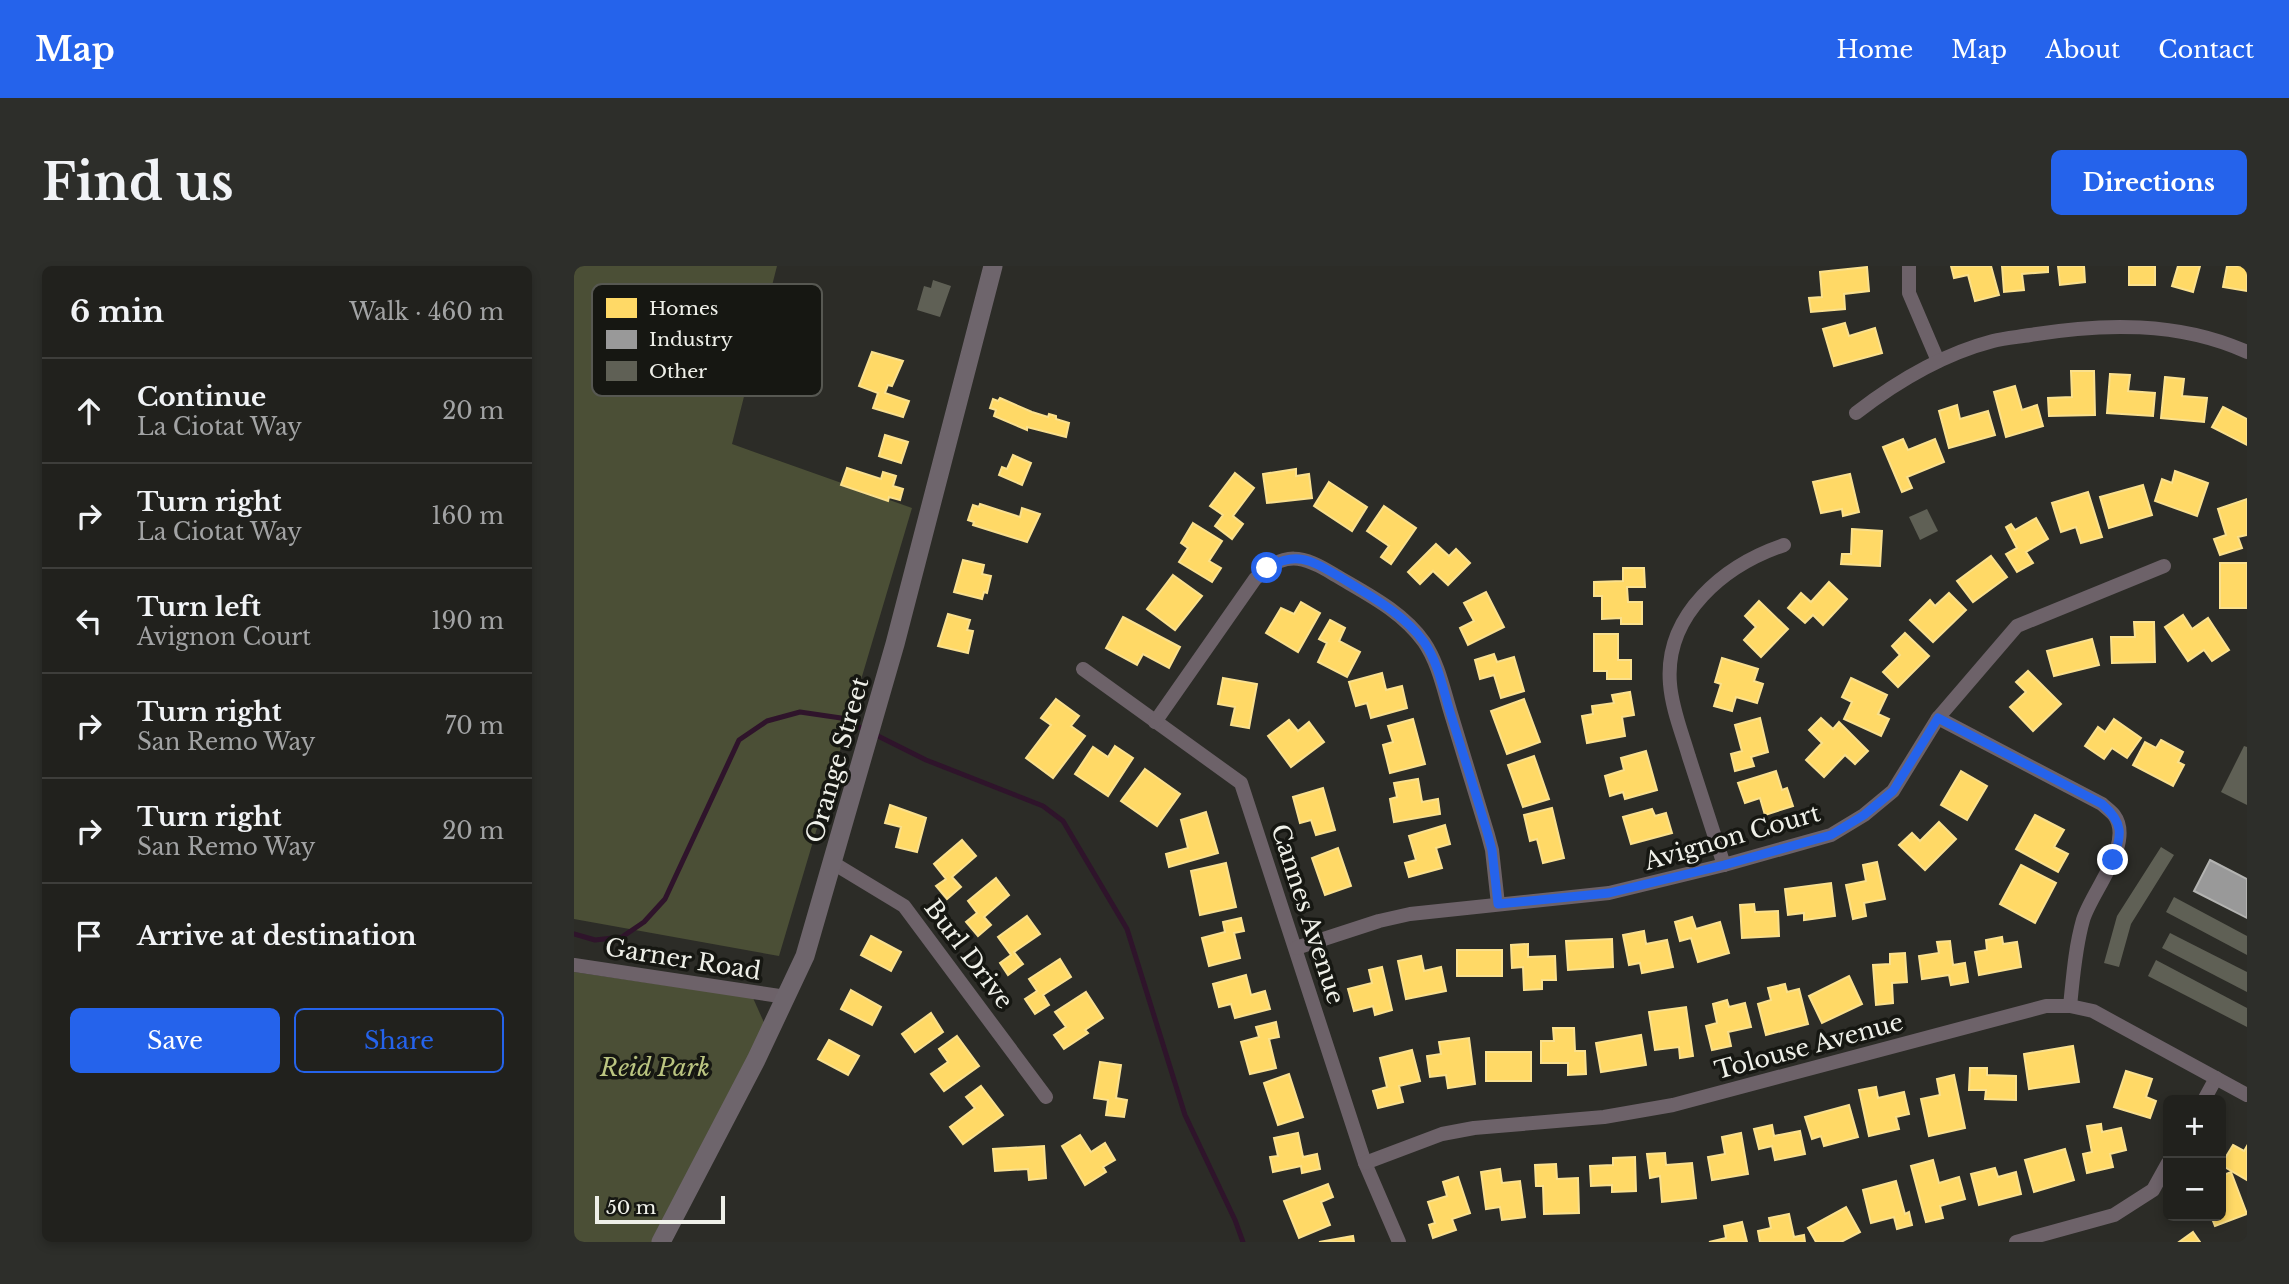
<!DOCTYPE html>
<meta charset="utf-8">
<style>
:root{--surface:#21211d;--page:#2d2e2a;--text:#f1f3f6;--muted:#a2a3a4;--line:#3e3e3b;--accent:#2563eb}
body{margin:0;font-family:"Libre Baskerville",serif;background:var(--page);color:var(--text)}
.controls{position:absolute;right:21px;bottom:21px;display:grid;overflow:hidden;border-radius:10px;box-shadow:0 4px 10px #0003}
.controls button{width:63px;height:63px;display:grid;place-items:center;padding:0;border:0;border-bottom:2px solid var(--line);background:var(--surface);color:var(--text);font:35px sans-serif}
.scale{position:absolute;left:21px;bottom:18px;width:130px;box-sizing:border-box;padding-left:7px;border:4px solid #eff0e9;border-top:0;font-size:19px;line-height:24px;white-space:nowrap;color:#eff0e9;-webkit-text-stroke:5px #161712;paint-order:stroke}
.stop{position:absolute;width:21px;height:21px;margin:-16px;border:5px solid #2563eb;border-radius:50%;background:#fff}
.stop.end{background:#2563eb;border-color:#fff;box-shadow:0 2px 7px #0008}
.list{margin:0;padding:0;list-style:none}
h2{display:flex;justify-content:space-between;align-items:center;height:91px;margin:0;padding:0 28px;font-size:30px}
h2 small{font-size:23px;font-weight:400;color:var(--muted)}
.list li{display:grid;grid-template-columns:46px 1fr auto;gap:21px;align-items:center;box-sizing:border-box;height:105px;padding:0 28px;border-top:2px solid var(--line)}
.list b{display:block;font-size:26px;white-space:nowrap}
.list p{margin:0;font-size:23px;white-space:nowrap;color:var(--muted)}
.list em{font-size:23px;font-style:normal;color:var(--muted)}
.actions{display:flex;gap:14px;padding:21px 28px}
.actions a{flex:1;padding:16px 0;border:2px solid var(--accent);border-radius:10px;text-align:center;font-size:24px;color:var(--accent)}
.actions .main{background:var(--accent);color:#fff}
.icon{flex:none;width:38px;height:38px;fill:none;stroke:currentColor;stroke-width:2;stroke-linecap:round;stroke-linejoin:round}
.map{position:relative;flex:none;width:1673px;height:976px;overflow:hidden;border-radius:10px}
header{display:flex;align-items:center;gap:42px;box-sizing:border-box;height:98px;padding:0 35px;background:var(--accent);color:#fff}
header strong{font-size:33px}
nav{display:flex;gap:38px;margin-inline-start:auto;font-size:24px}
.intro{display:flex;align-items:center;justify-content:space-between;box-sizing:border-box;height:168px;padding:0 42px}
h1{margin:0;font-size:49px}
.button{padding:18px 32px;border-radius:10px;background:var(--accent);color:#fff;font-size:24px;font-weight:700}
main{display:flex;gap:42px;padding:0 42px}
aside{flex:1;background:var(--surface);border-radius:10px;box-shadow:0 4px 10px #0003}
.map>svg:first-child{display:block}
</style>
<header>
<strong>Map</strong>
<nav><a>Home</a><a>Map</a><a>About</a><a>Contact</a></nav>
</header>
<div class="intro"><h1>Find us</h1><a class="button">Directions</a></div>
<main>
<aside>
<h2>6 min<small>Walk · 460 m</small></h2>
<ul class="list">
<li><svg class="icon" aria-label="ahead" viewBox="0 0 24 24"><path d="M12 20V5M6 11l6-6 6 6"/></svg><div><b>Continue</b><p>La Ciotat Way</p></div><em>20 m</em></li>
<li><svg class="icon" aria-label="right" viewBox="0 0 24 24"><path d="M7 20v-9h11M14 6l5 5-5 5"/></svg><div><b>Turn right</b><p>La Ciotat Way</p></div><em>160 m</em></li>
<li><svg class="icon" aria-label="left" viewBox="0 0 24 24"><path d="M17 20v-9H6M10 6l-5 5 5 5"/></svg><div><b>Turn left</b><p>Avignon Court</p></div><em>190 m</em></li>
<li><svg class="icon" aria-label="right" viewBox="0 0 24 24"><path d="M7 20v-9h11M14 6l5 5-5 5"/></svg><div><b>Turn right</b><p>San Remo Way</p></div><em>70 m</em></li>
<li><svg class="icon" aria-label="right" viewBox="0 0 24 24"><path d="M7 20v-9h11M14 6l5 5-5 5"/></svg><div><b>Turn right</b><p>San Remo Way</p></div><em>20 m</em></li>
<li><svg class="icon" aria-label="arrive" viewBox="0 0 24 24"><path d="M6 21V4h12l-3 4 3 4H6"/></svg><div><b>Arrive at destination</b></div></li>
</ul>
<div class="actions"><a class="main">Save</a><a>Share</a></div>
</aside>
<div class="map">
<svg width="1673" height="976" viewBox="0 0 1673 976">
<rect width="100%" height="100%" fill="#2c2c27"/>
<g fill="#4b4f36">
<polygon points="0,0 203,0 158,178 338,242 205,690 0,653"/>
<polygon points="0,706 179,732 192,761 82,976 0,976"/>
</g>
<g fill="#ffd966" stroke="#fae08d" stroke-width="2">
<polygon points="1377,0 1417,0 1425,29 1401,35 1394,9 1380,12"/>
<polygon points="1428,0 1474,0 1474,6 1448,8 1450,24 1430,26"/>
<polygon points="1484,0 1510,0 1511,16 1486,19"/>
<rect x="1555" y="0" width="26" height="19"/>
<polygon points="1604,0 1626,0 1619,26 1598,20"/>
<polygon points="1653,0 1673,0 1673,25 1649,21"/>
<polygon points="1293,1 1295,25 1270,28 1271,43 1237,46 1235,32 1248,31 1246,6"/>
<polygon points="1271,57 1275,70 1301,62 1308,87 1260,100 1249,63"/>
<polygon points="298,86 329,95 318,120 314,119 311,127 335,135 329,151 299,142 304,127 285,120"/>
<polygon points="1497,105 1520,105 1521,149 1475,150 1474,132 1498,131"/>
<polygon points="1536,108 1556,109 1554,125 1581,127 1579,150 1533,147"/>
<polygon points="1591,111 1610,113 1608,130 1633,132 1630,156 1587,152"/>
<polygon points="1441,120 1448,144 1463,139 1469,160 1432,171 1420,126"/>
<polygon points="426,132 458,146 474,151 475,148 482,150 482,153 495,157 492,171 453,161 453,164 420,150 422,144 416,142 419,133 424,135"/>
<polygon points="1383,139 1386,153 1414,145 1421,169 1375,182 1365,145"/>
<polygon points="1649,141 1673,153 1673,179 1638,161"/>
<polygon points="311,169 334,176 327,197 305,190"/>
<polygon points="1329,173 1334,184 1361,173 1370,196 1333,211 1338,222 1328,226 1309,181"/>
<polygon points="439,189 457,197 448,219 425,209 428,201 433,203"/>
<polygon points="273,202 307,213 309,206 322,210 319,220 329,223 326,234 315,231 314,235 267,219"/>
<polygon points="722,203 722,210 735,208 738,232 693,237 689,208"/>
<polygon points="1601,205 1634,217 1623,250 1581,235 1588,213 1598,217"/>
<polygon points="661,207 680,222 659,250 669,258 658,273 641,260 649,249 636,240"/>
<polygon points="1276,208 1285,246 1269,250 1268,243 1247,247 1239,216"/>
<polygon points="755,216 793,241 778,265 740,240"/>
<polygon points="1569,219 1578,249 1535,262 1526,231"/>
<polygon points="1514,226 1528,271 1507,277 1502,261 1487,266 1478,237"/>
<polygon points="1673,233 1673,269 1664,271 1668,282 1646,289 1640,273 1652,269 1644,243"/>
<polygon points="406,238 446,251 448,242 466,248 453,276 399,259 400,256 394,254 399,239 405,241"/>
<polygon points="810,240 842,262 817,298 807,291 815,280 793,265"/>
<polygon points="1462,252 1474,273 1452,286 1459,297 1443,306 1432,288 1443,282 1432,261 1437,258 1441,264"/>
<polygon points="619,257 648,275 635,295 647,302 638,316 605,296 614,282 607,277"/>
<polygon points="1278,263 1308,265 1306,300 1267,298 1268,288 1277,288"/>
<polygon points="862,278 875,290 882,283 896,297 874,319 859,305 846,318 834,306"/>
<polygon points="1417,290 1433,311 1399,336 1383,315"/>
<polygon points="389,294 410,299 408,308 417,310 413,327 410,326 408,333 380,326"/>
<rect x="1646" y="297" width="27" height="45"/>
<polygon points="1049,302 1070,302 1071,321 1053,321 1054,336 1068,336 1068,358 1047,358 1047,352 1028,353 1028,330 1020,330 1020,316 1049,315"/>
<polygon points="599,309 628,330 601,364 573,343"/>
<polygon points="1255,316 1273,333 1249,359 1239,349 1231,357 1214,342 1227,327 1237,336"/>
<polygon points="912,326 930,361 894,379 886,362 900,355 890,337"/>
<polygon points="1375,327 1392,344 1359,376 1336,354 1356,334 1361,340"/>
<polygon points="1185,335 1214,363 1187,391 1170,374 1182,361 1171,350"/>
<polygon points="727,336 746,347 724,386 692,367 707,342 720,348"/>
<polygon points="374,348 396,354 393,364 399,365 394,387 364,380"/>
<polygon points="1609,349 1618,363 1634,352 1655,384 1638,395 1630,384 1614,395 1591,361"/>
<polygon points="549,351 606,381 595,402 569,388 563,399 532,382"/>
<polygon points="756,354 771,362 765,375 786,386 773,411 744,396 753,377 745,373"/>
<polygon points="1560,356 1580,356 1581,396 1538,397 1537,371 1561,371"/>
<polygon points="1331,367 1355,390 1324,421 1309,406 1326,389 1318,380"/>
<polygon points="1020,368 1044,368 1044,394 1057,394 1057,413 1033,413 1033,405 1020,405"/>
<polygon points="1518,373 1525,399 1480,410 1473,385"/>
<polygon points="920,388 923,396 940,391 950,425 927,432 920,409 906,413 901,394"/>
<polygon points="1148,392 1184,403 1180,415 1189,418 1183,437 1162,431 1158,445 1140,440 1147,418 1141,416"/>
<polygon points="1454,405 1487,438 1459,465 1436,441 1452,426 1442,416"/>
<polygon points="808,407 812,424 828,420 833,442 797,452 793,437 782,440 775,416"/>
<polygon points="649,412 683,418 675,462 657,459 661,441 644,438"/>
<polygon points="1277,412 1313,429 1304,448 1315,453 1307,470 1270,453 1278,436 1268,431"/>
<polygon points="1056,426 1060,449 1048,451 1051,470 1013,477 1008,450 1019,448 1018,440 1040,437 1038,429"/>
<polygon points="482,433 505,450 497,460 511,470 479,512 452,492 477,459 467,452"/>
<polygon points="950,433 966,476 933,488 917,445"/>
<polygon points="1186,452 1194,486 1177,491 1180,500 1161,505 1157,488 1168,485 1161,459"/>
<polygon points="1247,452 1259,463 1265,456 1294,485 1281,498 1271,489 1250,511 1232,494 1248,477 1235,464"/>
<polygon points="839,453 851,498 816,507 809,479 819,476 814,460"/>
<polygon points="1540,453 1567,472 1553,492 1538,482 1530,493 1511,480 1524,461 1531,466"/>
<polygon points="715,454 724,465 735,456 750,476 717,501 694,470"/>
<polygon points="1587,474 1609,486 1604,496 1610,499 1599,520 1559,499 1571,476 1582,482"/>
<polygon points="541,480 559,492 534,530 501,508 519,481 534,491"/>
<polygon points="1072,485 1083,524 1051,533 1049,526 1036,530 1031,510 1050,504 1047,492"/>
<polygon points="960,490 975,533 949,541 934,499"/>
<polygon points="571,503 606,528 583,560 547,535"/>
<polygon points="1202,505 1208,524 1213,522 1219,540 1191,549 1186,532 1171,537 1164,517"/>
<polygon points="1387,505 1413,520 1393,554 1367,539"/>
<polygon points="844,513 848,536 864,533 866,548 820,556 816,533 823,531 820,517"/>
<polygon points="749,522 761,564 742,569 737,554 726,557 719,531"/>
<polygon points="316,539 352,552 343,586 322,581 327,561 311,557"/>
<polygon points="978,542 990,592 969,597 963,573 956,575 950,549"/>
<polygon points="1078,543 1081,550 1092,547 1098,567 1057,578 1049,551"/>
<polygon points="632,546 644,587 595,601 592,588 614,582 607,554"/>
<polygon points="1461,549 1490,564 1480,581 1494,588 1484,606 1442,583"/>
<polygon points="1365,556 1382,573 1351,604 1325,579 1338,567 1346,575"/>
<polygon points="871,559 876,578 862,582 868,602 835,611 831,597 842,594 835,570"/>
<polygon points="388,574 402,590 378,611 387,621 373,633 362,620 372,613 360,598"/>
<polygon points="764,582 777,620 751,629 738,592"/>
<polygon points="1303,596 1311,633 1290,637 1292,650 1279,653 1272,619 1292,615 1289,599"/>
<polygon points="652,597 662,641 626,649 617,605"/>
<polygon points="1447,599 1482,617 1461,657 1426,638"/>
<polygon points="422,612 435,629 410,651 417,659 404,670 392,656 403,647 394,635"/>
<polygon points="1257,617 1261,650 1230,654 1230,647 1214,649 1211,623"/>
<polygon points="1180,638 1181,646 1204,645 1205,670 1168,672 1166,639"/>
<polygon points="453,650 466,668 440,686 449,698 434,709 426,697 437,689 424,671"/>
<polygon points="1118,651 1122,663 1146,656 1155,687 1124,696 1117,672 1106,675 1101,656"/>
<polygon points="667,652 670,665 660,667 666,692 635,700 628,672 651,666 649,656"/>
<polygon points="1070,665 1072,678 1093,674 1099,701 1068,707 1066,697 1055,699 1049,669"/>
<polygon points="297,670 327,686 317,705 287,689"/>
<polygon points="1428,671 1429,678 1443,676 1447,701 1405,709 1401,686 1413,684 1412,674"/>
<polygon points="1038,673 1039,701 994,704 992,675"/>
<polygon points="1376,675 1379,699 1391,697 1394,716 1377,719 1375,709 1348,713 1345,690 1365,687 1363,676"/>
<polygon points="954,678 954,691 981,690 982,714 968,714 968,723 950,724 949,701 938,702 937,679"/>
<rect x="883" y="684" width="45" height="26"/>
<polygon points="1331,687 1333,716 1318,717 1319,737 1302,739 1299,699 1316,698 1316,688"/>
<polygon points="847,690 850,705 867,701 872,725 832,733 824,695"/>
<polygon points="486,693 497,711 469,729 475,739 461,748 451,733 463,725 455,713"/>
<polygon points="808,701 818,744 801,749 799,740 780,745 774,723 798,717 795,704"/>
<polygon points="672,709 677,729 691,725 696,743 661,752 657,738 645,741 639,718"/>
<polygon points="1275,710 1288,738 1248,757 1235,730"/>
<polygon points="1211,718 1213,726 1225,723 1234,758 1192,769 1184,738 1197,734 1194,722"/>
<polygon points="277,724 307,741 298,759 267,743"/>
<polygon points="512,726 529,752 511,764 514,767 490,783 480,769 492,761 481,746"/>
<polygon points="1153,734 1155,741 1171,737 1177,761 1154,766 1157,780 1138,784 1132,760 1143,757 1139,738"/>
<polygon points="1112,741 1119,790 1106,792 1105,781 1081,784 1075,746"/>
<polygon points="357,747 369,766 341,786 328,768"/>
<polygon points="702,756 705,771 695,773 702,802 676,808 667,776 685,771 682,761"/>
<polygon points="979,762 1000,762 1001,785 1011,785 1012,808 994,809 994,797 967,797 967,775 980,775"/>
<polygon points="1067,769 1072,799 1027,806 1022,777"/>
<polygon points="383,770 405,800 370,825 357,808 374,796 365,783"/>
<polygon points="895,772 901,818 874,822 872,809 856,811 853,790 867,788 865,776"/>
<polygon points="255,774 285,790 274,809 244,793"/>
<polygon points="1499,780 1505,816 1455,823 1450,788"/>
<polygon points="838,784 846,815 825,820 829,836 804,842 799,825 813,821 806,792"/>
<rect x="912" y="786" width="45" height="29"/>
<polygon points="526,796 547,799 542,832 553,834 550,851 532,849 534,834 520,832"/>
<polygon points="1396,802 1413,802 1413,809 1442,810 1442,834 1411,833 1412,824 1395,824"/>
<polygon points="1552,805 1578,813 1572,831 1582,835 1576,852 1540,841"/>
<polygon points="715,808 729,851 704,859 690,817"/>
<polygon points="1380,809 1391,862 1355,870 1347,833 1366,829 1363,813"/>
<polygon points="407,820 429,849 389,878 376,861 401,842 392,831"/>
<polygon points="1302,821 1304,832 1330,826 1335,848 1322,851 1325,863 1295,870 1285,824"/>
<polygon points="1275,839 1284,871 1250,880 1247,870 1238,873 1231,851"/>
<polygon points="1527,858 1528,866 1547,862 1552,884 1536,888 1539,901 1513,907 1509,888 1518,886 1513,860"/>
<polygon points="1198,859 1200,870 1226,865 1231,888 1201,894 1198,880 1185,883 1180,863"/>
<polygon points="724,867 729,891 743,888 746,903 728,907 727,900 699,906 696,891 704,890 700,872"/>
<polygon points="1167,867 1174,908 1138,914 1134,891 1151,888 1148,871"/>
<polygon points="506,869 517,886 531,877 541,894 529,901 532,906 511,919 488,880"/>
<polygon points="1659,879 1670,885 1673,880 1673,914 1647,899"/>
<polygon points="470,880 472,912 455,914 454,903 421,905 419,883"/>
<polygon points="1491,883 1500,914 1460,926 1451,894"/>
<polygon points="1091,887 1092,899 1118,897 1122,932 1088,936 1086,910 1076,912 1073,888"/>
<polygon points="1061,891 1062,925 1038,926 1038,919 1017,920 1016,900 1039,899 1039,892"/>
<polygon points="1359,894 1365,917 1385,911 1391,933 1366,940 1369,952 1352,956 1337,900"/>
<polygon points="982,898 983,913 1004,912 1005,947 970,948 969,920 962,920 961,899"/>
<polygon points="1421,902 1424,911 1442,906 1447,928 1405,939 1397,908"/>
<polygon points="926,903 928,917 946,915 951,951 928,954 926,941 912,943 907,906"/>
<polygon points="1657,906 1673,948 1641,960 1637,950 1647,950 1647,910"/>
<polygon points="884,911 896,947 878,953 882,964 859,972 855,959 861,957 854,936 873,930 869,916"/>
<polygon points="1322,915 1331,948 1335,946 1338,959 1323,963 1320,951 1297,957 1289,924"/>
<polygon points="754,918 759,931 747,936 756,959 725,972 710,935"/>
<polygon points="1272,941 1286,966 1267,976 1242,976 1234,962"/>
<polygon points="1215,948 1220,971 1230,969 1231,976 1186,976 1184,965 1197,962 1195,952"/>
<polygon points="1168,956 1173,976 1135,976 1152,972 1150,960"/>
<polygon points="1619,966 1626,976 1605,976"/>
<polygon points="779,970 780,976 745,976"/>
</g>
<polygon fill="#999" stroke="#b3b3b1" stroke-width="2" points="1636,594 1673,613 1673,652 1620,625"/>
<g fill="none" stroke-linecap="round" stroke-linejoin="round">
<g stroke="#2f142b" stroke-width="5">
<polyline points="300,468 352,494 469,540 489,555 553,663 611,849 661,954 669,976"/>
<polyline points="0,668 21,674 48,671 70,656 91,633 165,474 193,455 226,446 267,452 291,464"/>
</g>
</g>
<g fill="#5f6055">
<polygon points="359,14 377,20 366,51 343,44 350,20 357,22"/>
<polygon points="1353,243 1364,265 1346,274 1335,251"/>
<polygon points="1670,480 1673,481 1673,539 1647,526"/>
<polygon points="1587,581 1600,589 1557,658 1545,701 1530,697 1543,650"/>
<polygon points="1600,631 1673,670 1673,689 1592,646"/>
<polygon points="1596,667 1673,706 1673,726 1588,682"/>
<polygon points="1582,694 1673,742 1673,761 1574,710"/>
</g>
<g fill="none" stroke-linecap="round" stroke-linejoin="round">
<g stroke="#6d6269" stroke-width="14">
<polyline points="1335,0 1335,27 1364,95"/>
<path d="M1282 147C1322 116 1369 88 1419 75 1431 72 1444 71 1456 69 1528 57 1605 55 1673 86"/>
<polyline points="509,403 667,517 791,897 825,976"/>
<path d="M1364 452 1528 538C1531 541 1537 545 1540 549 1561 577 1517 626 1509 654 1501 682 1499 712 1496 740"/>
<path d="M581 456 681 313C710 284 729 289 761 309 793 328 828 345 850 376 865 398 870 426 878 451 890 490 902 529 914 569L918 584 924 638"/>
<polyline points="259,597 330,640 472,831"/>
<path d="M1150 599C1138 563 1127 527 1115 491 1108 467 1098 443 1096 418 1090 348 1151 299 1210 279"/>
<polyline points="722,682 805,655 836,648 1035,627 1150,599 1257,569 1290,549 1319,525 1364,452 1443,360 1590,300"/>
<polyline points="0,699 212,731"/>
<polyline points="1630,834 1642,812"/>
<polyline points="791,897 868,868 900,862 1030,851 1099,839 1472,740 1496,740 1519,745 1673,829"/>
<polyline points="1442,976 1540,949 1579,924 1594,897"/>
</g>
<polyline stroke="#6e656c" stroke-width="19" points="87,976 182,794 231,690 321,378 419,0"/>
</g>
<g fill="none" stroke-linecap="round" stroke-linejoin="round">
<path stroke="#2563eb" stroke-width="9" d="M693 302C723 284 738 295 766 311 796 330 829 347 850 376 864 396 869 423 876 446 889 487 902 528 914 569L918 584 924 638 1035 627 1150 599 1257 569 1290 549 1319 525 1364 452 1528 538C1550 557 1548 569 1539 594"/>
</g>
<g text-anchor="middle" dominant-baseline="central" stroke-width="7" stroke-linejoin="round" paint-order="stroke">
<g font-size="24" fill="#eff0e9" stroke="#161712">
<text transform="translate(263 494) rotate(-74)">Orange Street</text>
<text transform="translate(1158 571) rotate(-16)">Avignon Court</text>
<text transform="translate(734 648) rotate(72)">Cannes Avenue</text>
<text transform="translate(395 688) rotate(53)">Burl Drive</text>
<text transform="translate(109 693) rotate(9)">Garner Road</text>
<text transform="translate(1235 780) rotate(-15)">Tolouse Avenue</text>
</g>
<g font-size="24" font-style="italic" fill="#bbc581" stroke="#161712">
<text x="81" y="801">Reid Park</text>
</g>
</g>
<rect x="18" y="18" width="230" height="112" rx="10" fill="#161712" stroke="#575852" stroke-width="2"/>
<rect x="32" y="32" width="31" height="20" fill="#ffd966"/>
<rect x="32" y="64" width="31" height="19" fill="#999"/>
<rect x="32" y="95" width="31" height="20" fill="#5f6055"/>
<g font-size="19" fill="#eff0e9">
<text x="75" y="49">Homes</text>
<text x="75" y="80">Industry</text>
<text x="75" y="112">Other</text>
</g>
</svg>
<div class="controls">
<button>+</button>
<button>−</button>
</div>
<div class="scale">50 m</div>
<div class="stop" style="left:693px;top:302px"></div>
<div class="stop end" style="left:1539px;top:594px"></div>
</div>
</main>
